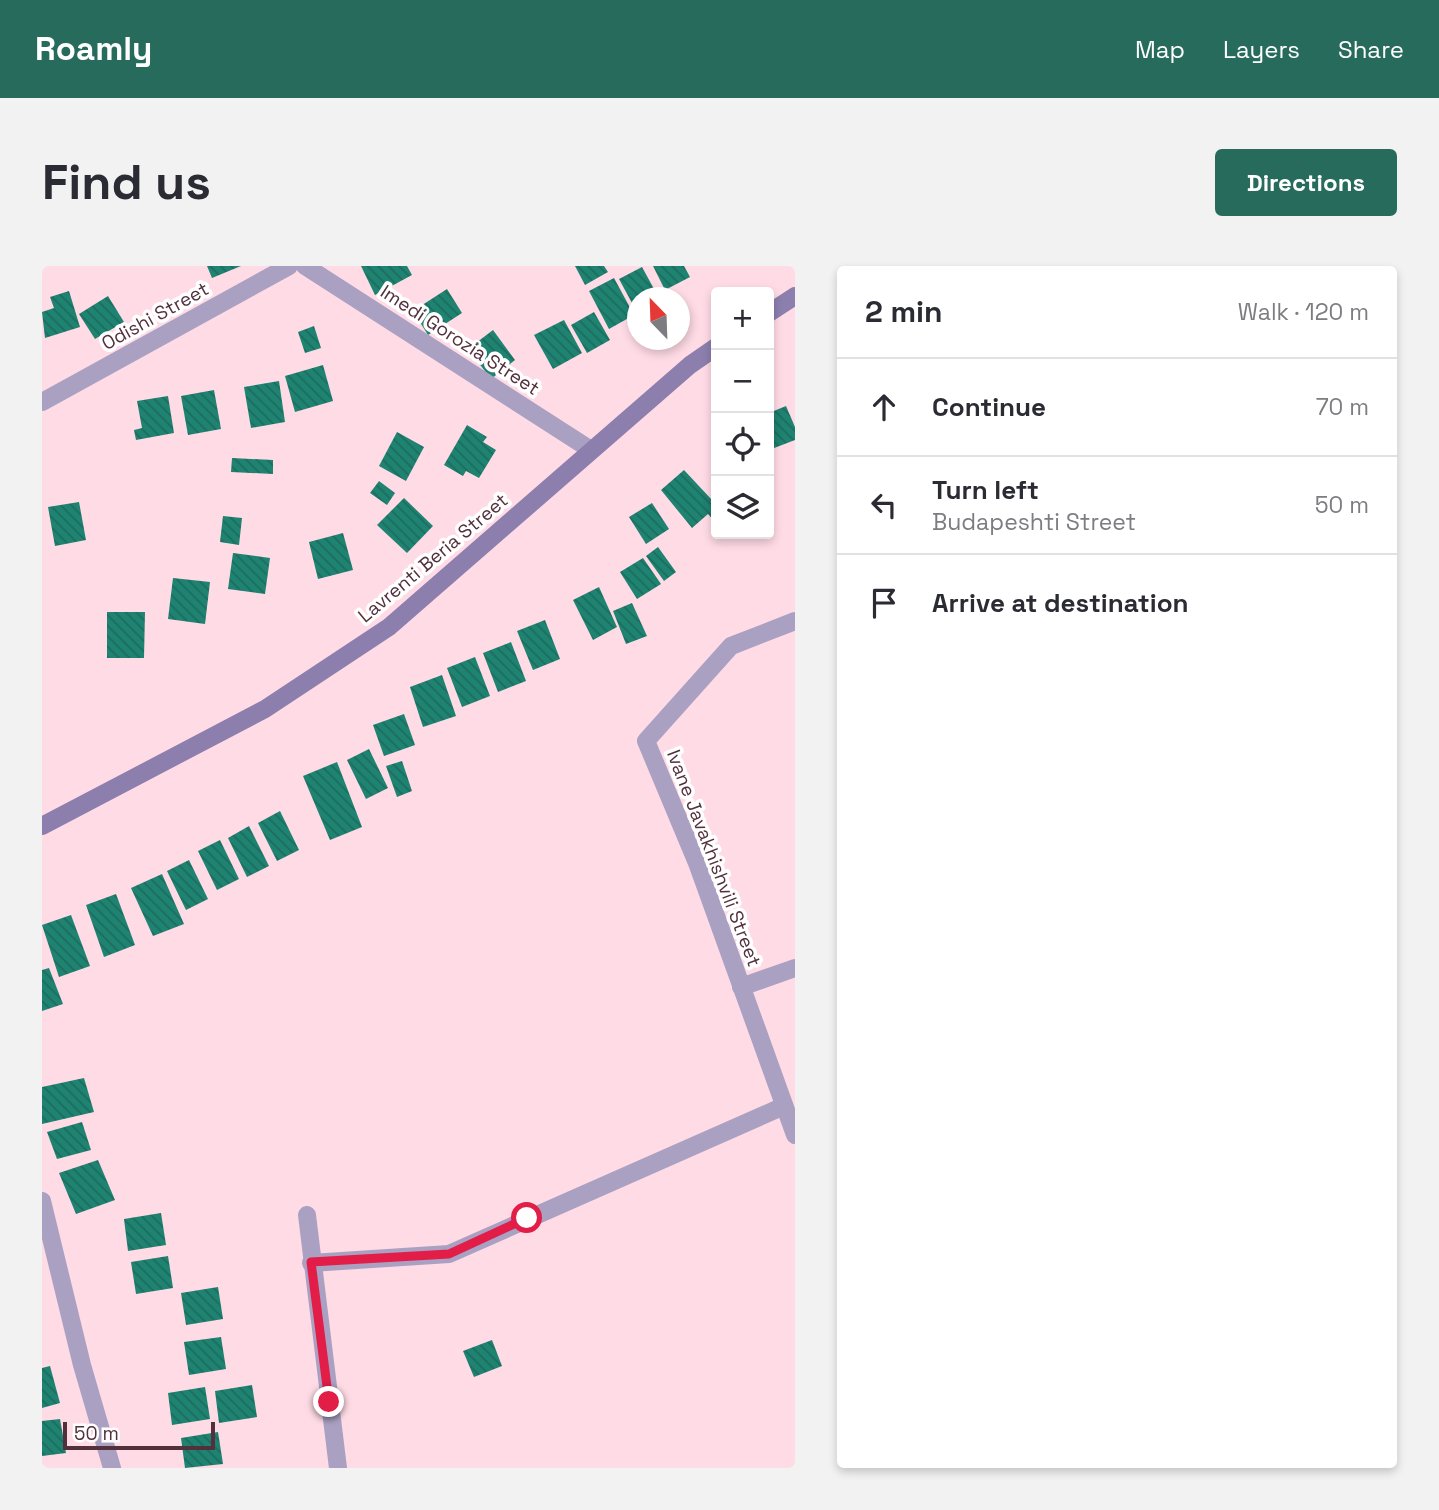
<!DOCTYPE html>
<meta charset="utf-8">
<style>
:root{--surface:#fff;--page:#f2f2f3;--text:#2b2b33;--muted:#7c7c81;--line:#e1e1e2;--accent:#276b5d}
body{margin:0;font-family:"Space Grotesk",sans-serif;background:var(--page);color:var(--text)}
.controls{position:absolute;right:21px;top:21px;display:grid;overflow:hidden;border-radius:7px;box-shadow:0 4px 10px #0003}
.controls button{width:63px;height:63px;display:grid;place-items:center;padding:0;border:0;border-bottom:2px solid var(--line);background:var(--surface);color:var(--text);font:35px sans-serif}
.compass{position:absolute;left:585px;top:21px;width:63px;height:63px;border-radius:50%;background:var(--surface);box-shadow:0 4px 10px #0003;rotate:337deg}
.scale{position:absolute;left:21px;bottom:18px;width:152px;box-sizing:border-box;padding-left:7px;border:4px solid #52303c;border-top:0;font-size:19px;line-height:24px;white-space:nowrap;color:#52303c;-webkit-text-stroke:5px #fff;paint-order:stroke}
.stop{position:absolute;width:21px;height:21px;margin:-16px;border:5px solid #e11d48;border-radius:50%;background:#fff}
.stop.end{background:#e11d48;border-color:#fff;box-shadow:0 2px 7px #0008}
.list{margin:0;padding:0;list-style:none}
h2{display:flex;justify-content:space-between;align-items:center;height:91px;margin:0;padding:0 28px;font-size:30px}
h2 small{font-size:23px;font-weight:400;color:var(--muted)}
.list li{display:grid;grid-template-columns:46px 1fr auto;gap:21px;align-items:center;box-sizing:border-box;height:98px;padding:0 28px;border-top:2px solid var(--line)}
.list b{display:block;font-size:26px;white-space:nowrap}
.list p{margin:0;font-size:23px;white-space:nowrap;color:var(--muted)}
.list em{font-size:23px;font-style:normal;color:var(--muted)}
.icon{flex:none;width:38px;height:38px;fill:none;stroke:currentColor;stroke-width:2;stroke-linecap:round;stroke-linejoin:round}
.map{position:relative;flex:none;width:753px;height:1202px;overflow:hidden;border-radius:7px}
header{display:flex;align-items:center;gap:42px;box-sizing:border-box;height:98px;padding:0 35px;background:var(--accent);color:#fff}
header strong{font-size:33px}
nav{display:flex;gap:38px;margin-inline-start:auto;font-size:24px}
.intro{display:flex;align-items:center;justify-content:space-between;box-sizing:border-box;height:168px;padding:0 42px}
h1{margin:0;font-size:49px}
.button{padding:18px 32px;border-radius:7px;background:var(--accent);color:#fff;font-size:24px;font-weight:700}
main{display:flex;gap:42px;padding:0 42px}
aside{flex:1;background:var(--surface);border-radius:7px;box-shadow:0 4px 10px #0003}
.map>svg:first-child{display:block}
</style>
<header>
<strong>Roamly</strong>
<nav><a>Map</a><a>Layers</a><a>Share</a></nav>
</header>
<div class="intro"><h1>Find us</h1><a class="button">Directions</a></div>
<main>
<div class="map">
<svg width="753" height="1202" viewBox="0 0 753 1202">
<defs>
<pattern id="building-back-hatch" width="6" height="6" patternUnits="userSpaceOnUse" patternTransform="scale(1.75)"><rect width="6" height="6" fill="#1e8371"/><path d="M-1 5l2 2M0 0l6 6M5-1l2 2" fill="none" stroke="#1d6c5e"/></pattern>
</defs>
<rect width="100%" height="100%" fill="#ffdbe6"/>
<g fill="url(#building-back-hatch)">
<polygon points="165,0 199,0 170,12"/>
<polygon points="319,0 365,0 370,9 333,29"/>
<polygon points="533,0 562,0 566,6 543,19"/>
<polygon points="611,0 642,0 648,11 623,24"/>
<polygon points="600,1 617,32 596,32 596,48 577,13"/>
<polygon points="572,12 592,49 567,63 547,25"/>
<polygon points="405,23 420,47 386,69 371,45"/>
<polygon points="27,25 38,61 3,72 0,46 12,42 8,31"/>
<polygon points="66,30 82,56 53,73 37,48"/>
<polygon points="552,46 568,74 545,87 529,59"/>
<polygon points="522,54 540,87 511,103 492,69"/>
<polygon points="272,60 279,82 263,87 256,66"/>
<polygon points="451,64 473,94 449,113 426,83"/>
<polygon points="281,99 291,135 253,146 243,110"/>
<polygon points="237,115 243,156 209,162 202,121"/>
<polygon points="172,124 179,163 146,169 139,130"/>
<polygon points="126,130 132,167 94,174 92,164 100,162 95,135"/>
<polygon points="744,140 753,161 753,174 727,184 727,147"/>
<polygon points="425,159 445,171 441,176 454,184 437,212 424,205 421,210 402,199"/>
<polygon points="355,166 382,181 364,215 337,200"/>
<polygon points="190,192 231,194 231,208 189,206"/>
<polygon points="642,204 670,234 674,231 674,257 666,248 650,262 619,224"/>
<polygon points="337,215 353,227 345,239 328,227"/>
<polygon points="362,232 391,260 365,287 335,259"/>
<polygon points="37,236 44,274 13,280 6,241"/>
<polygon points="610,237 627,263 604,278 587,251"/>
<polygon points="181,250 200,252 197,279 178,276"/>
<polygon points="301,267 311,304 276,313 267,276"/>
<polygon points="616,281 634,306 622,315 604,290"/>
<polygon points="191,287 228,292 223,328 186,323"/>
<polygon points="601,292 619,318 595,333 578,306"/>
<polygon points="131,312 168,316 163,358 126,353"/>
<polygon points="557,321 575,361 551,374 531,334"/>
<polygon points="590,337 605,370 584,378 571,345"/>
<polygon points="65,346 103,346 102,392 65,392"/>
<polygon points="503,354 518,393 491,404 475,365"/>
<polygon points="469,376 484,415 456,426 441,387"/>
<polygon points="433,391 448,430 420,441 405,402"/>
<polygon points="400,409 414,450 381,461 368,421"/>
<polygon points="362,448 373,479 342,490 331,459"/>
<polygon points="327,483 346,522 324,533 305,494"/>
<polygon points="360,495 370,525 355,531 344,500"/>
<polygon points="295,496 320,561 288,574 261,510"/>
<polygon points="238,545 257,584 235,595 216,557"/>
<polygon points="207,560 227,600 205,611 186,572"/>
<polygon points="178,574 197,613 175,624 156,585"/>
<polygon points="147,594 166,633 144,644 125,605"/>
<polygon points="120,608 142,658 111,670 89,622"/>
<polygon points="74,628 93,679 62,691 44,639"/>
<polygon points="29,649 48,700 17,711 0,659"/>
<polygon points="7,702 21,738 0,745 0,704"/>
<polygon points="42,812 52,846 0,858 0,821"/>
<polygon points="40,856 49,884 15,893 5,866"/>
<polygon points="56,894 73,934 34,948 17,907"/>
<polygon points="119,947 124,979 86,985 82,953"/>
<polygon points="126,990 131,1022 94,1028 89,996"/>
<polygon points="176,1021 181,1053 144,1059 139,1027"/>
<polygon points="179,1071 184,1103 147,1109 142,1076"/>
<polygon points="450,1074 460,1100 432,1111 421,1085"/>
<polygon points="8,1100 18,1137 0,1142 0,1102"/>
<polygon points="210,1119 215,1151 177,1157 173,1125"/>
<polygon points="163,1121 168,1153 130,1159 126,1127"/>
<polygon points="18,1153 24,1187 0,1190 0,1155"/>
<polygon points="176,1166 181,1198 143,1202 139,1172"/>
</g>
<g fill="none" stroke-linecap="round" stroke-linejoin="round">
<g stroke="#aaa1c2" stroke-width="18">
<polyline points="0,136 247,0"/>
<polyline points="753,355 689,380 604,475 655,597 753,869"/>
<polyline points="699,721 753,702"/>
<polyline points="265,949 296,1202"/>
<polyline points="269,997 407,988 742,840"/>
</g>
<g stroke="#aaa1c2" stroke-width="18">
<polyline points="263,0 549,184"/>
<polyline points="0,935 40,1099 70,1202"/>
</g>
<g stroke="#8c7fae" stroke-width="18">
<polyline points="727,47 753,30"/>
<polyline points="0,560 223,443 347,361 648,99 674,81"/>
</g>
</g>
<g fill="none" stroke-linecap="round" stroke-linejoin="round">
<polyline stroke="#e11d48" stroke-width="9" points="287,1136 269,996 407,988 485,952"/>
</g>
<g text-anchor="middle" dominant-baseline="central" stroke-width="7" stroke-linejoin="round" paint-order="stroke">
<g font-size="19" fill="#52303c" stroke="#fff">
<text transform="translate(113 50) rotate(-29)">Odishi Street</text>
<text transform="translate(418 74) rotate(33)">Imedi Gorozia Street</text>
<text transform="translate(391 292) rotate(-40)">Lavrenti Beria Street</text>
<text transform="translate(672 592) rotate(69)">Ivane Javakhishvili Street</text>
</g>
</g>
</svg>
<div class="controls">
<button>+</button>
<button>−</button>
<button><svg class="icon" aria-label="locate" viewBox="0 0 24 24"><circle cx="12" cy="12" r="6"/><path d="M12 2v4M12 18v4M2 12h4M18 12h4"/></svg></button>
<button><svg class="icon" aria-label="layers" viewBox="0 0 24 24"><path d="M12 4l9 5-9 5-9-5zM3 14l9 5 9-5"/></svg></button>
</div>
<svg class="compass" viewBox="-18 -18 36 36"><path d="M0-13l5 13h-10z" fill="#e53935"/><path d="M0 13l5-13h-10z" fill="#7c7c81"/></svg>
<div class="scale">50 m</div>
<div class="stop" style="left:485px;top:952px"></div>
<div class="stop end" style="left:287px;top:1136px"></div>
</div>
<aside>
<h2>2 min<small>Walk · 120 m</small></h2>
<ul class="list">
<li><svg class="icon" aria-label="ahead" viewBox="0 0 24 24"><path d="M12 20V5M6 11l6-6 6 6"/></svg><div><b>Continue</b></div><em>70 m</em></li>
<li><svg class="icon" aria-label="left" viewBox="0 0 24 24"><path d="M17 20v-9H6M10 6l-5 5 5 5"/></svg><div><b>Turn left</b><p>Budapeshti Street</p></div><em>50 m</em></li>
<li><svg class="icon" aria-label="arrive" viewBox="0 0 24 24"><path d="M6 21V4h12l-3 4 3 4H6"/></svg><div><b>Arrive at destination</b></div></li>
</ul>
</aside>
</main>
